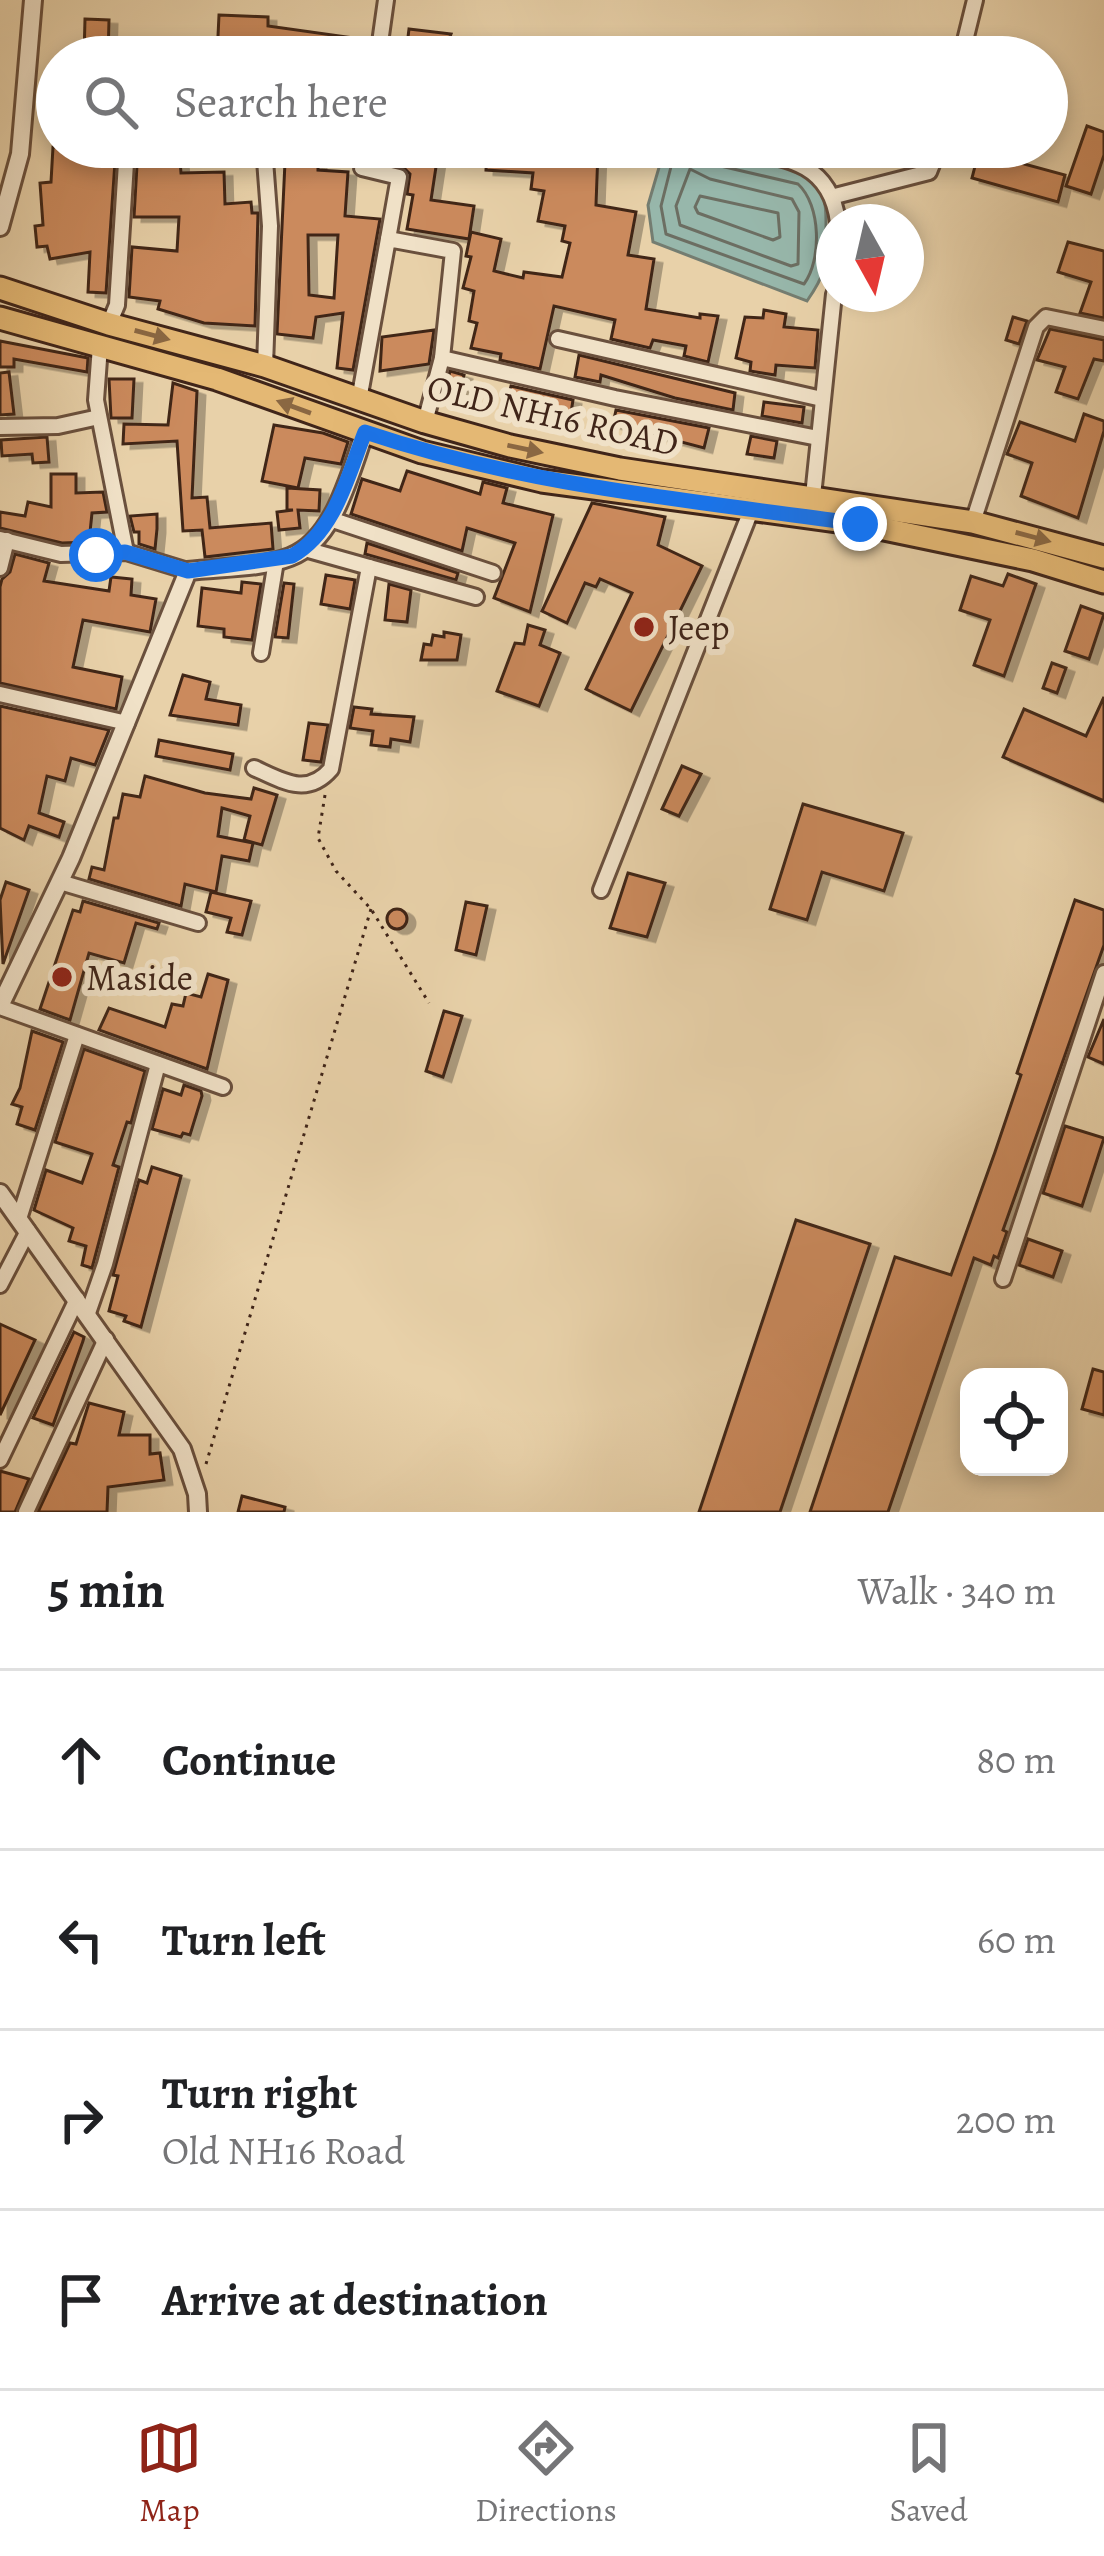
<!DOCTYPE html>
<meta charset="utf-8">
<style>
:root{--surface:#fff;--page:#f2f2f2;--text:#202124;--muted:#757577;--line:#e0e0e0;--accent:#8f2418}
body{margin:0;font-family:Alegreya,serif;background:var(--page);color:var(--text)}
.controls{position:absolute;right:36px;bottom:36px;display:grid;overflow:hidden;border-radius:24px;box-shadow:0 6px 18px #0003}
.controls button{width:108px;height:108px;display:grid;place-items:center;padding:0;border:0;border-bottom:3px solid var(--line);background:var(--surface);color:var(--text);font:60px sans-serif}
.compass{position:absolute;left:816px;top:204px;width:108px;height:108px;border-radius:50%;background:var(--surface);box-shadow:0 6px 18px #0003;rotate:172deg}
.stop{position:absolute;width:36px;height:36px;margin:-27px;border:9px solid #1a73e8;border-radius:50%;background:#fff}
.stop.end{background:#1a73e8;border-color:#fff;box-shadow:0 3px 12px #0008}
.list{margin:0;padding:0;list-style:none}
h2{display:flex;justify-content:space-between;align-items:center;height:156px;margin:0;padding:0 48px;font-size:51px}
h2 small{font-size:39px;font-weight:400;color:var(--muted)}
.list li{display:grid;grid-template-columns:78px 1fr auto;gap:36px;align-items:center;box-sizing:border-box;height:180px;padding:0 48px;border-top:3px solid var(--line)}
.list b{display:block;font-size:45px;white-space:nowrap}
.list p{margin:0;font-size:39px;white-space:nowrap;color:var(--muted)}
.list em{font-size:39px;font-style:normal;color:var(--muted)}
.icon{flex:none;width:66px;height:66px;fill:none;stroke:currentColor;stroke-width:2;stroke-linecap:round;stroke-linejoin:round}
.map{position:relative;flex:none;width:1104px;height:1512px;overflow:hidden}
.search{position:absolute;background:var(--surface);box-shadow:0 6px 18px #0003;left:36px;right:36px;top:36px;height:132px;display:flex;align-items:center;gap:30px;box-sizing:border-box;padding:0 42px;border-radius:66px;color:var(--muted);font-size:45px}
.sheet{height:876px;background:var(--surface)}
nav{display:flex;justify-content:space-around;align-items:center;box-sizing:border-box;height:168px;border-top:3px solid var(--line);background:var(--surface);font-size:33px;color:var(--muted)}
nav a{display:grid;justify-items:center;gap:6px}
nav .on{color:var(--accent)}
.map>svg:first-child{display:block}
</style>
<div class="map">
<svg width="1104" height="1512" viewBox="0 0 1104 1512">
<defs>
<filter id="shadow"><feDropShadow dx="8" dy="4.5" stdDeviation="0" flood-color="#0004"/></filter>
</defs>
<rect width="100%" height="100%" fill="#e8d1a9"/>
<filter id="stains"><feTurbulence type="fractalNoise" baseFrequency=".00167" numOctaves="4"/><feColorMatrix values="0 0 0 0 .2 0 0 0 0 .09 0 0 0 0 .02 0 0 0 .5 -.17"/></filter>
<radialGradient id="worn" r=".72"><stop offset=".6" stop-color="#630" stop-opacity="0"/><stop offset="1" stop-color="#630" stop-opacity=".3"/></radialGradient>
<path fill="#97b7ab" stroke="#747d71" stroke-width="3" d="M665 147C696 148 801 161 818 186 827 199 826 216 826 231 826 266 827 272 807 301L653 242 648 205Z"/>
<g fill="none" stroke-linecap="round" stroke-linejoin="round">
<g stroke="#6c6e62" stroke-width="3">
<path d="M676 147 661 206 666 234 804 284C822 260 821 205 798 184L712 164 705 157 703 147"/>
<polygon points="690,169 710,179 792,199 799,212 798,264 791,266 680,225 676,206"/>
<polygon points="700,196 778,213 780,237 773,240 698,213 695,207"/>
</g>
</g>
<g fill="#cb8a5d" stroke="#402519" stroke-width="3" fill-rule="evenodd" filter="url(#shadow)">
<polygon points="219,15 268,17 268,26 368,40 365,57 217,57"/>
<polygon points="85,19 109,20 108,57 84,57"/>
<polygon points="409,29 451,34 449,39 463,42 460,57 407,45"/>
<polygon points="1087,126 1104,132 1104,155 1091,194 1066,186"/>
<polygon points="53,147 116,147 106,293 88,292 90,252 50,259 47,246 37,247 35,226 43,225 40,183 51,182"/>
<polygon points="179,147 181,173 224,172 225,204 251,202 252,213 258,213 255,326 204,323 158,309 160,301 129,297 132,247 177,251 179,217 134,217 138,148"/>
<path d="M275 147H318V170L348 172 345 216 380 219 353 370 337 368 343 313 316 317 313 338 277 334 285 162H276ZM308 235H338L334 298 309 295Z"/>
<polygon points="406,147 439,147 431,200 474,206 469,239 407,229 413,195 407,194 410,174 403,167"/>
<polygon points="487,147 567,147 598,151 596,205 636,212 628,255 654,259 646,309 700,318 700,314 718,316 708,362 684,356 686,346 653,340 650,348 611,339 615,320 554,306 540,369 500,360 501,354 471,348 477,323 469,321 474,291 463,288 471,257 466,256 471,232 501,239 494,271 523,278 524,272 562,277 570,243 562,241 565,226 538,221 544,191 531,189 533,173 486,170"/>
<polygon points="980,147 1017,147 1013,161 1065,175 1058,202 972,178"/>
<polygon points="1068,242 1104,251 1104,318 1080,313 1091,282 1058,272"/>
<polygon points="764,310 786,314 784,327 818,330 815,368 776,365 775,375 750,371 751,362 736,358 745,317 763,318"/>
<polygon points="1013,317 1027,321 1019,344 1006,340"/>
<polygon points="1050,329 1104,340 1104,361 1094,359 1078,399 1056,392 1065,367 1037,360"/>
<polygon points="434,330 429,364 380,371 382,337"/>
<polygon points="0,341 88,358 87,372 14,359 14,367 0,367"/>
<polygon points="579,355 735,393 733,410 675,398 601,375 600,382 575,377"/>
<polygon points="450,371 464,375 458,403 442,400"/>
<polygon points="9,372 14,414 0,415 0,373"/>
<polygon points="109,379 134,379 132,418 111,418"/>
<polygon points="173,383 197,391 192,498 207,497 210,528 271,523 273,549 205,557 202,530 183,531 177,441 123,444 124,424 168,425"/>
<polygon points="511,386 573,400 571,413 507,402"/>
<polygon points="764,402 804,407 802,423 762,416"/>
<polygon points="616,410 709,428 704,448 613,424"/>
<polygon points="1084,414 1104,421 1104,431 1078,518 1021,496 1032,463 1007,454 1020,422 1075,441"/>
<polygon points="274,425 323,433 348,442 341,464 305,458 298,488 262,481"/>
<polygon points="751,436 777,441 774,458 747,454"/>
<polygon points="47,437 49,462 33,463 32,454 2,456 1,440"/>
<polygon points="407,471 480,494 483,482 507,488 503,503 553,515 530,612 494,598 515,543 467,528 462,551 351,514 362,479 400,491"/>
<polygon points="51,474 76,474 76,493 103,492 107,512 92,513 89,542 62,543 0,528 0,512 25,516 28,502 51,507"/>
<polygon points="287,488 320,490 319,511 298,510 300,528 279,530 277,512 293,510 287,510"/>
<polygon points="592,503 665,517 658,545 702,566 631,711 586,689 632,593 600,579 596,587 585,583 567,623 542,611"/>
<polygon points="157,514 157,529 155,549 139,544 139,532 134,532 130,516"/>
<polygon points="367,543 458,573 456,580 365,554"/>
<polygon points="15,554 49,563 44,581 109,591 111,577 132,579 131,595 156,599 150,632 83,620 73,667 122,677 116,709 0,683 0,587 2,579 10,572"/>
<polygon points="1008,574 1036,584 1004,676 974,665 990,620 960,610 971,576 1003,586"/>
<polygon points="326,575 355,580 350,609 321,604"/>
<polygon points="242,582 261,584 252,640 224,637 224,629 198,626 202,588 241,593"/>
<polygon points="284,583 294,584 288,638 275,637"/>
<polygon points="389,584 411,590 407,622 385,620"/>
<polygon points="1081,606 1104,614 1089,659 1065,651"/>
<polygon points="528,625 545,630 540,645 560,653 539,706 497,691 515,643 524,644"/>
<polygon points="444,632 461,635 457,660 421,660 424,644 431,645 433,635 444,637"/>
<polygon points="1052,663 1066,668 1057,693 1043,688"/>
<polygon points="183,675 210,682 206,699 241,705 238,725 170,715"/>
<polygon points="1104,697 1104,801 1003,757 1024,709 1086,736"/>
<polygon points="0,706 109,730 95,765 71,758 65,781 47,776 39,813 64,822 59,837 29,826 24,840 0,828"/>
<polygon points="354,707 372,709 371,714 414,717 410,742 391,739 390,747 371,745 373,731 350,728"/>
<polygon points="309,723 328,725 321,762 303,760"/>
<polygon points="159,740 233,754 230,770 156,756"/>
<polygon points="682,766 701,774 679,816 662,809"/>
<polygon points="145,776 205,793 251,799 254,788 277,795 262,845 244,840 250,816 222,808 218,836 253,843 249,861 222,856 216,892 185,884 181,906 89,879 92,867 104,870 114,818 118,818 123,794 140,797"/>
<polygon points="803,804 903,833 884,891 822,872 807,920 770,909"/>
<polygon points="628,873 665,883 647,937 610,928"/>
<polygon points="6,882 29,890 3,964 0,900"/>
<polygon points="211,892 251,901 242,935 227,932 231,918 206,912"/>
<polygon points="1075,900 1104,910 1104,945 1003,1230 1007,1232 998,1258 994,1256 991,1265 974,1258 888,1512 810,1512 895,1257 951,1275 995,1152 1021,1075 1017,1073"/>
<polygon points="83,901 159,923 157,929 136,923 124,963 89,953 70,1020 40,1009 73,910 80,912"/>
<polygon points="466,902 487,906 476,955 456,950"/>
<circle cx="397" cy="919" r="10"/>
<polygon points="208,974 228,980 207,1069 99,1030 109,1008 165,1027 172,1004 183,1006 186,993 201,997"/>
<polygon points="444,1011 462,1016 443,1077 426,1071"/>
<polygon points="1104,1019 1104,1064 1088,1057"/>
<polygon points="32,1031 63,1042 35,1130 17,1124 22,1107 12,1104 20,1088"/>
<polygon points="84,1049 145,1071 131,1123 127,1122 113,1165 119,1167 92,1268 82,1265 86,1246 69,1241 73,1228 34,1210 46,1170 82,1183 92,1154 55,1142"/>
<polygon points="184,1085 201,1091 202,1096 190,1135 183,1133 181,1137 152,1129 163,1089 181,1095"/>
<polygon points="1065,1126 1104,1138 1082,1206 1043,1193"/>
<polygon points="152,1167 181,1176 141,1327 124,1321 126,1316 109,1311 118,1276 113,1275 139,1180 147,1183"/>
<polygon points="796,1220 870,1244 780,1512 699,1512"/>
<polygon points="1028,1239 1062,1251 1053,1277 1019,1265"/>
<polygon points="0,1324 35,1340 0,1415"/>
<polygon points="74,1332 84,1337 83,1341 53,1425 33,1418"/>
<polygon points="1093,1369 1104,1372 1104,1415 1082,1409"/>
<polygon points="89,1403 124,1412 119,1435 150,1435 150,1454 160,1453 164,1480 108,1487 107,1512 38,1512 70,1443 76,1444"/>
<polygon points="0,1471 29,1479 15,1512 0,1512"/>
<polygon points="242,1496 285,1507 284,1512 238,1512"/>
</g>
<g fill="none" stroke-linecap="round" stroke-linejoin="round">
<g stroke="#6a503d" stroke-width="20">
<g id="minor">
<polyline points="378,57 386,0"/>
<polyline points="961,57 975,0"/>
<polyline points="264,147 270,226 265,366"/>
<polyline points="365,147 362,168 399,177 388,239"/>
<path d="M718 147C774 158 829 154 838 222"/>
<polyline points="835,196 929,172 939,147"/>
<polyline points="109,324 117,305 127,147"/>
<polyline points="558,339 822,399"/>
<polyline points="100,346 96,400 126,552"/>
<polyline points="359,400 388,239 453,251 442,358 615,398 818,438"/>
<polyline points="425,422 442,358"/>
<polyline points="0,427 58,426 99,417"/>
<polyline points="813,496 834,294"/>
<polyline points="330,519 493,573"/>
<polyline points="973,522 1036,327 1046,317 1104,329"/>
<polyline points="0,539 61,554 126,552 188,571"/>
<polyline points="305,549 476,597"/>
<polyline points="0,568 7,540"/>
<polyline points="261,653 276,561"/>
<polyline points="0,694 127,723"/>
<path d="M254 768C283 781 307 797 331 769L369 567"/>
<polyline points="60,882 198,923"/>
<polyline points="601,890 752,508"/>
<polyline points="0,1007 223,1087"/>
<polyline points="19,1219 77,1035"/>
<polyline points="1003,1279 1104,973"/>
<polyline points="0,1285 28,1231"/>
<polyline points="88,1313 105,1264 158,1064"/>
<polyline points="0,1460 77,1299"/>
<polyline points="26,1512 106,1339"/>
</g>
</g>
<g stroke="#6a503d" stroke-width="22">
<g id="tertiary">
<polyline points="0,227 20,154 33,0"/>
<path d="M0 1006 71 858 188 571C220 567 259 569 290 557 335 540 350 472 365 432"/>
<polyline points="0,1193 182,1449 197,1494 198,1512"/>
</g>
</g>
<g stroke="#402519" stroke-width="27">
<g id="primary">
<polyline points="0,288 109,324 265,366 425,422 510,446 620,469 973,522 1104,557"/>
<polyline points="0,318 217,379 422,452 542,481 860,524 1033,560 1104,582"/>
</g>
</g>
<g stroke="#402519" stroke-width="3" stroke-dasharray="3 6" stroke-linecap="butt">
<polyline points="325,795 318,838 336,871 371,909 429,1003"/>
<polyline points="206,1464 371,909"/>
</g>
<use href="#minor" stroke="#f0e1c7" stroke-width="14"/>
<use href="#tertiary" stroke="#f0e1c7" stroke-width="16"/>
<use href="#primary" stroke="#e4b874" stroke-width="21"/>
</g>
<defs><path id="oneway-solid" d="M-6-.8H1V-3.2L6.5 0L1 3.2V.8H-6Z" transform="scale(3)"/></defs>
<g fill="#8a6742">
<use href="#oneway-solid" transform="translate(152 335) rotate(15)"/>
<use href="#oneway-solid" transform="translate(294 407) rotate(-160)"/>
<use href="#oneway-solid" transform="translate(525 449) rotate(12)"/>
<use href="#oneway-solid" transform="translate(1033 537) rotate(15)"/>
</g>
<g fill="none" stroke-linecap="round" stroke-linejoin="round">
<path stroke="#1a73e8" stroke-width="15" d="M96 555 125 552 188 571 292 556C335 532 348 475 365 432 529 487 691 500 860 524"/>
</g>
<g fill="#8f2418" stroke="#f0e1c7" stroke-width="4.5">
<circle cx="644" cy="627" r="12"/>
<circle cx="62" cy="977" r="12"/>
</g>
<g text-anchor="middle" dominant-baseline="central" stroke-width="12" stroke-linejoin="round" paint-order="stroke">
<g font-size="36" fill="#402519" stroke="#f0e1c7">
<text transform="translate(553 415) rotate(13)">OLD NH16 ROAD</text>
</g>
<g font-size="36" fill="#402519" stroke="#f0e1c7" text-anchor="start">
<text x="668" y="627">Jeep</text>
<text x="86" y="977">Maside</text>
</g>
</g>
<rect width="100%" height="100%" filter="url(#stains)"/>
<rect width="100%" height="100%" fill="url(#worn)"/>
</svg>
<div class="controls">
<button><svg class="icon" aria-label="locate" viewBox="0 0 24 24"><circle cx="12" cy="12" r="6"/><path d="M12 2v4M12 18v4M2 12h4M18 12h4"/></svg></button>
</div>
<svg class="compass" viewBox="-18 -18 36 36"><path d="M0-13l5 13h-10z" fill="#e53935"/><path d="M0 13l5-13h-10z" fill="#757577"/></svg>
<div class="stop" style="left:96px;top:555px"></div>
<div class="stop end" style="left:860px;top:524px"></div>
<div class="search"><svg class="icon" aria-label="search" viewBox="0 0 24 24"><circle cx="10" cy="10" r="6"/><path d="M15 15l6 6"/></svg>Search here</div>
</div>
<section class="sheet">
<h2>5 min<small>Walk · 340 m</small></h2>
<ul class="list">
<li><svg class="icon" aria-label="ahead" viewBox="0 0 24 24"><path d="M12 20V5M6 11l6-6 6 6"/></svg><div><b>Continue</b></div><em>80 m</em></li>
<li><svg class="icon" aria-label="left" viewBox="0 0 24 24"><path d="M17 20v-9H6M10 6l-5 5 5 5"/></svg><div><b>Turn left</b></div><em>60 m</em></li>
<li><svg class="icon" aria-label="right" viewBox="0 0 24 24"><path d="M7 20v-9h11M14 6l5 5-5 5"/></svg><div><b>Turn right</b><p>Old NH16 Road</p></div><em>200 m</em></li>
<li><svg class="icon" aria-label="arrive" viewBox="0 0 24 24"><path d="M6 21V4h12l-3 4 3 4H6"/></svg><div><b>Arrive at destination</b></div></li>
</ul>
</section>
<nav>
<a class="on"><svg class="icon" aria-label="map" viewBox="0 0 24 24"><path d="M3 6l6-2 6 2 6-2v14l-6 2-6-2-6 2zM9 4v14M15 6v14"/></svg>Map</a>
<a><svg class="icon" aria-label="directions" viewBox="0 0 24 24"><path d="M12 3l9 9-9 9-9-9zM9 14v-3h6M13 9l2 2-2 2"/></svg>Directions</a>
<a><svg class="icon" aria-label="saved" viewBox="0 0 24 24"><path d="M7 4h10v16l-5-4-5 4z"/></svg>Saved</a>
</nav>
